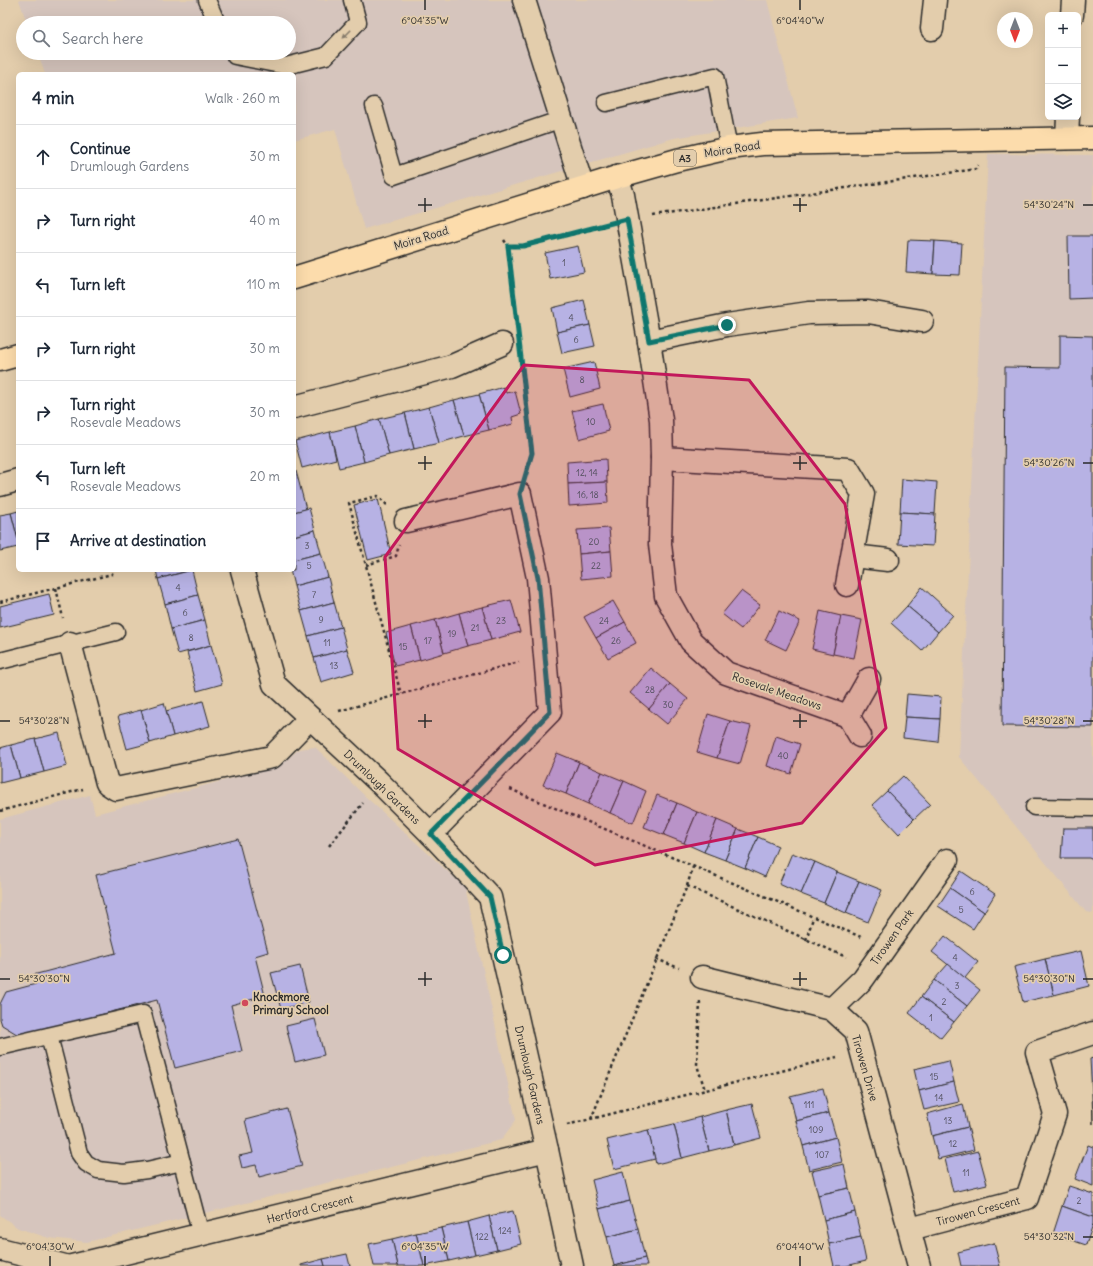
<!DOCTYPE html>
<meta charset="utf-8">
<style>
:root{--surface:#fff;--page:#f2f2f3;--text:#1f2937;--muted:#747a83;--line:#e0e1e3}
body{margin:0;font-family:Delius,sans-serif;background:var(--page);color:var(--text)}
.controls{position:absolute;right:12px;top:12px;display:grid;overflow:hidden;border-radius:6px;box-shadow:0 4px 16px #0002}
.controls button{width:36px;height:36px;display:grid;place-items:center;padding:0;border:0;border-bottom:1px solid var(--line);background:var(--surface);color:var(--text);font:20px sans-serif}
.compass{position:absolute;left:997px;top:12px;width:36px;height:36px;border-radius:50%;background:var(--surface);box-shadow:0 4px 16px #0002;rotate:180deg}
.stop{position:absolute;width:12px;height:12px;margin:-9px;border:3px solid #0f766e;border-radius:50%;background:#fff}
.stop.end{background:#0f766e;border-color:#fff;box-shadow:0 1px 4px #0008}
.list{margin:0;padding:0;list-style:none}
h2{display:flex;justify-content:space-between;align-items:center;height:52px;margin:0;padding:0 16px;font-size:17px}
h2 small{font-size:13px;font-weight:400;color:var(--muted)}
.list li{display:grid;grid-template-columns:26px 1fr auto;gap:12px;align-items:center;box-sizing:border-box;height:64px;padding:0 16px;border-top:1px solid var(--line)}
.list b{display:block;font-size:15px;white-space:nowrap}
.list p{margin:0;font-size:13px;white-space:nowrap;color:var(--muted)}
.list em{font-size:13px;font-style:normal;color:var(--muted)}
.icon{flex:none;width:22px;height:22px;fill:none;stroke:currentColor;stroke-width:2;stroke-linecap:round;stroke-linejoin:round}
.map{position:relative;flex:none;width:1093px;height:1266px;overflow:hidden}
.search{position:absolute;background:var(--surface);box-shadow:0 4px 16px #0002;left:16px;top:16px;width:280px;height:44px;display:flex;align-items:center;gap:10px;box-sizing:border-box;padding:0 14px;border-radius:22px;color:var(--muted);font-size:15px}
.panel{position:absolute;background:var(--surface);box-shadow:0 4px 16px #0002;left:16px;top:72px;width:280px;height:500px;border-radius:6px}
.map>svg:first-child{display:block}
</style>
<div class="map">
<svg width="1093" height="1266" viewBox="0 0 1093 1266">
<rect width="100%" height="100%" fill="#e3cdac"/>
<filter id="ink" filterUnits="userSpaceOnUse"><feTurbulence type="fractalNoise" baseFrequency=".025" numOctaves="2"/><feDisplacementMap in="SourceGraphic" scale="8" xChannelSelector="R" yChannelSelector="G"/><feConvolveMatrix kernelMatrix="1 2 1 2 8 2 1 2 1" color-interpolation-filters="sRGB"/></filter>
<g filter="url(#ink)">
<g fill="#d6c5bd">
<polygon points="19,0 767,0 798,118 674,138 364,229 335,129 294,140 294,74 45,74 38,53 289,53 289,23 27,23"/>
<polygon points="988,154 1093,155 1093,913 1086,912 959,757"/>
<polygon points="315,747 367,798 465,887 516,1120 501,1140 87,1242 49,1238 18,1228 0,1215 0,819 90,795 95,814 279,766 299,749"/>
</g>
<g fill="#b7b2e4" stroke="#2b2b2b">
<polygon points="1068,236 1093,236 1093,298 1069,299"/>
<polygon points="908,240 935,241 933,274 906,272"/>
<polygon points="935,241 962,243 960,275 933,274"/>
<polygon points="578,246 584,272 550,279 545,253"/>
<polygon points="584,300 590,325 557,332 552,308"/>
<polygon points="590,325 595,346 562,353 557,332"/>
<polygon points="1060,335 1093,336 1093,727 1002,726 1005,367 1060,368"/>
<polygon points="594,362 600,389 570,397 563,369"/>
<polygon points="504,387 506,393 515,391 521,414 512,417 513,424 489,430 479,394"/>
<polygon points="479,394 489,430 464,436 454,400"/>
<polygon points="454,400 464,436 439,443 429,407"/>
<polygon points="603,404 609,431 579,439 572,411"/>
<polygon points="429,407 439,443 414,449 405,413"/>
<polygon points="405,413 414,449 389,455 379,419"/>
<polygon points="379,419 389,455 364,462 355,426"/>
<polygon points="355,426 364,462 339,468 330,432"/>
<polygon points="330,432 336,459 302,468 295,441"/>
<polygon points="606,459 607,482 568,484 567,462"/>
<polygon points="294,471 296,471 306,509 294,512"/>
<polygon points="902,479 937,482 935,514 900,512"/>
<polygon points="607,482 608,503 569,506 568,484"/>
<polygon points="378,499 391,554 368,560 354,505"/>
<polygon points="309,508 315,530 294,536 294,512"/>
<polygon points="18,511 18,540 11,513"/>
<polygon points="900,512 935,514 933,546 898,544"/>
<polygon points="11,513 18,540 18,547 0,551 0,515"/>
<polygon points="609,528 611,551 579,554 577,530"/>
<polygon points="315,530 321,553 294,560 294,536"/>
<polygon points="611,551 613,576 581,579 579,554"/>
<polygon points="321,553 328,577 294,586 290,570 294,570 294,560"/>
<polygon points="156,570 191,570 158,579"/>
<polygon points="192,570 198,595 165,604 158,579"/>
<polygon points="328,577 334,602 301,611 294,586"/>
<polygon points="922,587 953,615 938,632 907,606"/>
<polygon points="741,591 760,605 741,629 722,614"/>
<polygon points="49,594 54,615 0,628 0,606"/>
<polygon points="198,595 205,620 171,629 165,604"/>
<polygon points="511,600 520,632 491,640 482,607"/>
<polygon points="613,601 625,622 596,638 584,617"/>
<polygon points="334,602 341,627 308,636 301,611"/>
<polygon points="907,606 938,632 922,651 891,623"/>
<polygon points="482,607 491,640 468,646 459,613"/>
<polygon points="779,611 800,621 786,650 765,640"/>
<polygon points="820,611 841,616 833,654 812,649"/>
<polygon points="459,613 468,646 444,653 435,620"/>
<polygon points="841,616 862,620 854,658 833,654"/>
<polygon points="205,620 211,645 178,654 171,629"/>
<polygon points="435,620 444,653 420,660 411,626"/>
<polygon points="625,622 636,643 608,658 596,638"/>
<polygon points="411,626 420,660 395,666 386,633"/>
<polygon points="341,627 347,649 314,658 308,636"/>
<polygon points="211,645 222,684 197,691 187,652"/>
<polygon points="347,649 354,672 321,682 314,658"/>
<polygon points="651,668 670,684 649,709 630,693"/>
<polygon points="670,684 688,699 667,724 649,709"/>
<polygon points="907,694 941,697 940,719 905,717"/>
<polygon points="203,701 210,726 173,736 166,711"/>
<polygon points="164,703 173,736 150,743 141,710"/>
<polygon points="141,710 150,743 127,749 118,716"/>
<polygon points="708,714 730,721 717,758 697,752"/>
<polygon points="905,717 940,719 938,742 903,738"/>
<polygon points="730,721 751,726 740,764 717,758"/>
<polygon points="59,733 67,766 44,772 35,739"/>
<polygon points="776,736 800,744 791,774 767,766"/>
<polygon points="35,739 44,772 20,778 11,745"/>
<polygon points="11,745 20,778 0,783 0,748"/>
<polygon points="557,753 579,762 566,794 543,785"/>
<polygon points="579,762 602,772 588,804 566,794"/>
<polygon points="602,772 624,781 610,813 588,804"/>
<polygon points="903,776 930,804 914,819 887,791"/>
<polygon points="624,781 646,791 633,823 610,813"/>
<polygon points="887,791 914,819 899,834 872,805"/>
<polygon points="657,795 677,803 664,835 644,827"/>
<polygon points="677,803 697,812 684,843 664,835"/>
<polygon points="697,812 717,820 704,852 684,843"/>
<polygon points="717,820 738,829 725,860 704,852"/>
<polygon points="1063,828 1093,828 1093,860 1089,858 1061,858"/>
<polygon points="738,829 758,837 745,868 725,860"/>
<polygon points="758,837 778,846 765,877 745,868"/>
<polygon points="238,839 268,952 255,956 265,996 231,1005 242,1051 175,1068 157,1000 20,1036 2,1025 0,1019 0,1004 6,992 36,984 33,975 116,953 96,875"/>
<polygon points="792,853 815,862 801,894 779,884"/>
<polygon points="815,862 837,872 824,903 801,894"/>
<polygon points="961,871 995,894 984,912 950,888"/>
<polygon points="837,872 859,881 846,913 824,903"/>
<polygon points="859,881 882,890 868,922 846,913"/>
<polygon points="950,888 984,912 973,929 938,906"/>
<polygon points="945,936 978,962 965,978 932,952"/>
<polygon points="1081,951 1089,986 1054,995 1045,959"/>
<polygon points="1045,959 1054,995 1023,1002 1014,967"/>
<polygon points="948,964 980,990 967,1006 934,980"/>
<polygon points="300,966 309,1002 281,1009 271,973"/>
<polygon points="934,980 967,1006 954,1022 921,997"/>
<polygon points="921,997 954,1022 941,1038 909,1013"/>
<polygon points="315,1019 324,1055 295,1062 286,1026"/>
<polygon points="1093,1058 1093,1095 1092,1095 1090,1059"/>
<polygon points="949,1061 954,1082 919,1091 914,1069"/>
<polygon points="954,1082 959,1102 924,1110 919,1091"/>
<polygon points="823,1088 829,1113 796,1121 790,1096"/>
<polygon points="1092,1095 1093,1095 1093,1124"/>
<polygon points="752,1104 761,1138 734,1145 726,1110"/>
<polygon points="963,1104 968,1127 932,1136 927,1114"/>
<polygon points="287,1109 302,1166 259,1177 256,1165 242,1168 239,1156 253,1153 245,1120"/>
<polygon points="726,1110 734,1145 709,1151 700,1117"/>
<polygon points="829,1113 836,1137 803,1146 796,1121"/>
<polygon points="700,1117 709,1151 682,1158 674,1124"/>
<polygon points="674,1124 682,1158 656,1164 648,1130"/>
<polygon points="968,1127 974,1150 938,1159 932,1136"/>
<polygon points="648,1130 655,1159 614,1169 607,1140"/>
<polygon points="836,1137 842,1162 809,1170 803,1146"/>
<polygon points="1088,1145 1093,1147 1093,1186 1075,1179"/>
<polygon points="978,1151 987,1184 953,1192 945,1159"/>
<polygon points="844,1164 849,1188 818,1195 812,1171"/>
<polygon points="623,1172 630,1201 599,1209 592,1180"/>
<polygon points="1069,1186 1093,1194 1093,1217 1062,1206"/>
<polygon points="849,1188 855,1212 824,1220 818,1195"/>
<polygon points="630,1201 638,1229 607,1237 599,1209"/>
<polygon points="1062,1206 1093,1217 1093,1224 1086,1245 1053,1234"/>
<polygon points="513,1211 521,1244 497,1250 489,1216"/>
<polygon points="855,1212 861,1237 829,1244 824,1220"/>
<polygon points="489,1216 497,1250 475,1255 467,1222"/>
<polygon points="467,1222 475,1255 449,1261 441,1228"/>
<polygon points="441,1228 449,1261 424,1266 416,1233"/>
<polygon points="638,1229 645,1258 614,1266 607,1237"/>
<polygon points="416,1233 424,1266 398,1266 392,1239"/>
<polygon points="861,1237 866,1261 846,1266 834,1266 829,1244"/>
<polygon points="392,1239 398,1266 374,1266 369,1244"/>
<polygon points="994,1243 1000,1266 961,1266 958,1252"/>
<polygon points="347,1254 350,1266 325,1266 323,1259"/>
<polygon points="645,1258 647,1266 614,1266"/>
<polygon points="323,1259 325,1266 301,1266 301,1265"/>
</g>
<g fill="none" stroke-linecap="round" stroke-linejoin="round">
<g stroke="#2b2b2b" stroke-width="19">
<g id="lane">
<polyline points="207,0 217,23"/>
<polyline points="234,53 235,56 286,66 326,56 358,22 352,0"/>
<polyline points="606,103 715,76 729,148"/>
<polyline points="374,106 394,176 562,119"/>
<polyline points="0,661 116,632"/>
<polyline points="1034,807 1093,808"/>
<polyline points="49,1036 79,1153 86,1163 98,1170 124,1173 147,1170 182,1162"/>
<polyline points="0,1047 143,1014 201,1235"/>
</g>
</g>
<g stroke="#2b2b2b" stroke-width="25">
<g id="street">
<polyline points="524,0 583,188"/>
<polyline points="1072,15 1073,0"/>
<polyline points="932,29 935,0"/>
<polyline points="1067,138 1068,117"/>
<polyline points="617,177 623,195 649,341 661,420 662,458 660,544 666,596 691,641 726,673 848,716 869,679"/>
<polyline points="649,341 727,325 809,313 868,312 922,321"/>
<polyline points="294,407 452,366 502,344"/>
<polyline points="662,458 848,469 863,494 847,585"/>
<polyline points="0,485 18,480"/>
<polyline points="406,521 520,494 538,578 550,712 431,834"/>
<polyline points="853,556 888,560"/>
<polyline points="242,570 274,684 379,782 431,834 490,897 547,1150 572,1266"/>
<polyline points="70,643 107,783 116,789 272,757 310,718"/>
<polyline points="848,716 860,736"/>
<polyline points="702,977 832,1009 856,1031 919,1266"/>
<polyline points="832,1009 863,979 947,860"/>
<polyline points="910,1229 1027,1198 1055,1114 1037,1052 1093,1033"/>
<polyline points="0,1249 65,1266"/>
<polyline points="72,1266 547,1150"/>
</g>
</g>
<g stroke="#2b2b2b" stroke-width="25">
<g id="highway">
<polyline points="294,278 617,177 677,160 729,148 762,144 1093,138"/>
<polyline points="0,360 18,355"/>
</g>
</g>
<g stroke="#2b2b2b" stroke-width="2.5" stroke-dasharray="3 3" stroke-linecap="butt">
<polyline points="653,216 976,169 978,165"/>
<polyline points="504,240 508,246 523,246 603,226"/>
<polyline points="508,246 517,324"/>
<polyline points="521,361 532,453 527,470"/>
<polyline points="387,505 378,496 349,503 401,694"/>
<polyline points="366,565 396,556 399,545"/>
<polyline points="56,588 63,618"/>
<polyline points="0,602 112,574 113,570"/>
<polyline points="339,711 519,662"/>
<polyline points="510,789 861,937"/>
<polyline points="0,811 83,789"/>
<polyline points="329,846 363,803"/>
<polyline points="687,886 693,867"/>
<polyline points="806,940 813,918"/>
<polyline points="656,959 679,968"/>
<polyline points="700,1002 697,1065 705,1090"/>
<polyline points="591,1119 687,886 846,957"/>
<polyline points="567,1125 837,1057"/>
</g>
<use href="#lane" stroke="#e3cdac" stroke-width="16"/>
<use href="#street" stroke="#e3cdac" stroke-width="22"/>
<use href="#highway" stroke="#fcdcac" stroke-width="22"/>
</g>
<defs><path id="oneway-solid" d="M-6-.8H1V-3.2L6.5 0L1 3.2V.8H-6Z"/></defs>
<use fill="#877c6c" href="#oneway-solid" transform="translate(347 34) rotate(134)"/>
</g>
<g fill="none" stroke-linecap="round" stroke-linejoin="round" filter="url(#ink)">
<polyline stroke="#0f766e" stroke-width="5" points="503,955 490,897 431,834 550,712 538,578 520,494 532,453 508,246 523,246 627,219 649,341 727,325"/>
</g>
<path fill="#c2185b" fill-opacity="0.2" stroke="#c2185b" stroke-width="3" stroke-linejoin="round" d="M524 365 749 380 845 504 886 728 802 823 595 865 398 749 385 557Z"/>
<path fill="none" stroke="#2b2b2b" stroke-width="1.5" d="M425 0V10M800 0V10M425 198V212M800 198V212M418 205H432M793 205H807M1083 205H1093M425 456V470M800 456V470M418 463H432M793 463H807M1083 463H1093M425 714V728M800 714V728M0 721H10M418 721H432M793 721H807M1083 721H1093M425 972V986M800 972V986M0 979H10M418 979H432M793 979H807M1083 979H1093M1083 1237H1093M50 1256V1266M425 1256V1266M800 1256V1266"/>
<circle fill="#d1495b" stroke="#e3cdac" stroke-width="1.5" cx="245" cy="1003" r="4"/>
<g text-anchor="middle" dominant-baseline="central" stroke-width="3.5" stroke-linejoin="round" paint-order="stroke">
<g font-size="9" fill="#4e4d59">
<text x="564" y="262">1</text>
<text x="571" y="317">4</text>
<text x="576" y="339">6</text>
<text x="582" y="379">8</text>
<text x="591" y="421">10</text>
<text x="587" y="472">12, 14</text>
<text x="588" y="494">16, 18</text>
<text x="594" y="541">20</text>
<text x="307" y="545">3</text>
<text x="309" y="565">5</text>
<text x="596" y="565">22</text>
<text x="178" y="587">4</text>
<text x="314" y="594">7</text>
<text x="185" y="612">6</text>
<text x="321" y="619">9</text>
<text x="501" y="620">23</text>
<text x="604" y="620">24</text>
<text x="475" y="627">21</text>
<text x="452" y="633">19</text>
<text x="191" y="637">8</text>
<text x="428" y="640">17</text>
<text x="616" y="640">26</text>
<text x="327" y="642">11</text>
<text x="403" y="646">15</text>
<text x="334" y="665">13</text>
<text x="650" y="689">28</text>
<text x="668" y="704">30</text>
<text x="783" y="755">40</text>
<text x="972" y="891">6</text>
<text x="961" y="909">5</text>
<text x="955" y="957">4</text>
<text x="957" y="985">3</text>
<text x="944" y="1001">2</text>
<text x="931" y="1017">1</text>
<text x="934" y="1076">15</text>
<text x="939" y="1097">14</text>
<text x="809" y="1104">111</text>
<text x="948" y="1120">13</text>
<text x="816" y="1129">109</text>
<text x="953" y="1143">12</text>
<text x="822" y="1154">107</text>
<text x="966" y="1172">11</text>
<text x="1079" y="1200">2</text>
<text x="505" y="1230">124</text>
<text x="482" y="1236">122</text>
</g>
<rect fill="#e3cdac" stroke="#625c52" stroke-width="1" x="674" y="150" width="22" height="16" rx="3"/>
<g font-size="10" font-weight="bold" fill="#2b2b2b">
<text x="685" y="158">A3</text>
</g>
<g font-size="11" fill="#2b2b2b" stroke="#e3cdac">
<text transform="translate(732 149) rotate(-9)">Moira Road</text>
<text transform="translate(421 238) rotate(-17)">Moira Road</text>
<text transform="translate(777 691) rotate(19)">Rosevale Meadows</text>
<text transform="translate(382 787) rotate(44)">Drumlough Gardens</text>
<text transform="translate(892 937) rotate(-55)">Tirowen Park</text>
<text transform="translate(865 1068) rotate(74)">Tirowen Drive</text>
<text transform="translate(530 1075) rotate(77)">Drumlough Gardens</text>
<text transform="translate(310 1209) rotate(-14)">Hertford Crescent</text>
<text transform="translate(978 1211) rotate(-15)">Tirowen Crescent</text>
</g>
<g font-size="11" font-weight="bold" fill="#2b2b2b" stroke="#e3cdac" text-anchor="start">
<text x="253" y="997">Knockmore<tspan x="253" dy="13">Primary School</tspan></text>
</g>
</g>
<g font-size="10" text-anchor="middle" fill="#2b2b2b" stroke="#e3cdac" stroke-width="3.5" stroke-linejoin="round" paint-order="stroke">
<text x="425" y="24">6°04'35"W</text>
<text x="800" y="24">6°04'40"W</text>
<text x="1049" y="208">54°30'24"N</text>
<text x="1049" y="466">54°30'26"N</text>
<text x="1049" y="724">54°30'28"N</text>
<text x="44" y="724">54°30'28"N</text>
<text x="1049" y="982">54°30'30"N</text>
<text x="44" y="982">54°30'30"N</text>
<text x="1049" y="1240">54°30'32"N</text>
<text x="50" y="1250">6°04'30"W</text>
<text x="425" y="1250">6°04'35"W</text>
<text x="800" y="1250">6°04'40"W</text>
</g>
</svg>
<div class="controls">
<button>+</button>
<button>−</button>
<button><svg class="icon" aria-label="layers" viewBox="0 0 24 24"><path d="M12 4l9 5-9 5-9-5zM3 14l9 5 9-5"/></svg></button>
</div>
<svg class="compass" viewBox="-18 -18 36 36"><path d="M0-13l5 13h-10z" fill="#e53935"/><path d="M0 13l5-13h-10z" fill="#747a83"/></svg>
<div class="stop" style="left:503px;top:955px"></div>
<div class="stop end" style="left:727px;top:325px"></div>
<div class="search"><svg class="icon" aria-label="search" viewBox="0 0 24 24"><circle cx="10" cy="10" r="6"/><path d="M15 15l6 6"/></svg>Search here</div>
<section class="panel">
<h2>4 min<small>Walk · 260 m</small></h2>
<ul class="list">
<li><svg class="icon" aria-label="ahead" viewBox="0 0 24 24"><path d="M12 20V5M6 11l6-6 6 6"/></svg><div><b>Continue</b><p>Drumlough Gardens</p></div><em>30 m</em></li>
<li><svg class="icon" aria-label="right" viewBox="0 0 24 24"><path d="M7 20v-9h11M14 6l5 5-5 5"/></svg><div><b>Turn right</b></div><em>40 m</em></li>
<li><svg class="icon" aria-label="left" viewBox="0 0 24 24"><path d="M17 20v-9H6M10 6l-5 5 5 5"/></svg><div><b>Turn left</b></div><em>110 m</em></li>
<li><svg class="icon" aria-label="right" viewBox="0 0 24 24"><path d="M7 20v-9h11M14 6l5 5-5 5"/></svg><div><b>Turn right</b></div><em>30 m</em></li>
<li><svg class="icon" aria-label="right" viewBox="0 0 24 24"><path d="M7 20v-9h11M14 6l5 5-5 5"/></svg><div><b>Turn right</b><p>Rosevale Meadows</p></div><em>30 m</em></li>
<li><svg class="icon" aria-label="left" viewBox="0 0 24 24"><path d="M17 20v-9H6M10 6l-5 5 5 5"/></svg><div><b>Turn left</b><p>Rosevale Meadows</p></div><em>20 m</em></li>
<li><svg class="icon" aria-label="arrive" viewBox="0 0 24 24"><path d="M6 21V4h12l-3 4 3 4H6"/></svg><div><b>Arrive at destination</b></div></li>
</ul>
</section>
</div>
